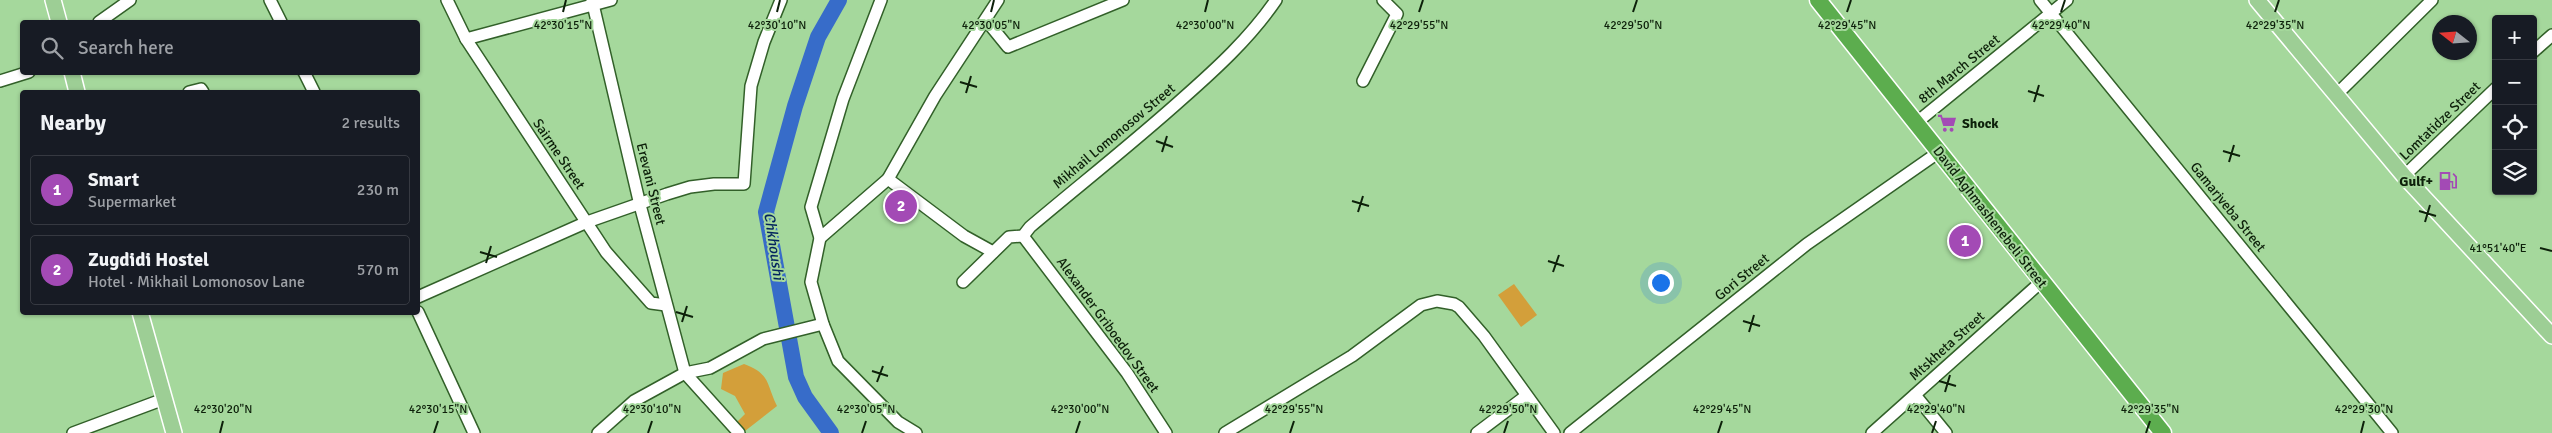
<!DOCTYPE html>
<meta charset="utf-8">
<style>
:root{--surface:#171b24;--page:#20242c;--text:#f1f3f6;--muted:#9ea1a6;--line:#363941;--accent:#a34ab5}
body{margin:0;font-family:Signika,sans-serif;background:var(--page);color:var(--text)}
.controls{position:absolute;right:15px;top:15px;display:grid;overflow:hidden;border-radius:5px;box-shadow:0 1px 4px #0004}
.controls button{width:45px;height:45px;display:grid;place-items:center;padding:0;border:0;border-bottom:1px solid var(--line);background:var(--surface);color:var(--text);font:25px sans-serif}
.compass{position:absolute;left:2432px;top:15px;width:45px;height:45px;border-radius:50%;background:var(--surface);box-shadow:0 1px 4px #0004;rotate:287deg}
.you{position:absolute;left:1660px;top:282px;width:18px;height:18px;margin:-12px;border:4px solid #fff;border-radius:50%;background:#1a73e8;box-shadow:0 0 0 8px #1a73e833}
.badge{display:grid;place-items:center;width:32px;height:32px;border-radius:50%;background:var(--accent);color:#fff;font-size:16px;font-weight:700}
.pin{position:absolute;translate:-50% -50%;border:2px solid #fff;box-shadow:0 1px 5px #0006}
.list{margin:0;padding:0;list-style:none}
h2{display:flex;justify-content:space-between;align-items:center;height:65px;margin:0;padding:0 20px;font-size:21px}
h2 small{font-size:16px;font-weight:400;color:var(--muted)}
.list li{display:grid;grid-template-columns:32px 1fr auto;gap:15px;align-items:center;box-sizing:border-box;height:70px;margin:0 10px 10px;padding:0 10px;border:1px solid var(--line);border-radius:5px}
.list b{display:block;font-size:19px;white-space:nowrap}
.list p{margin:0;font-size:16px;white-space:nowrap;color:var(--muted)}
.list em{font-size:16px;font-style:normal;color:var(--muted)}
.icon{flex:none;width:28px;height:28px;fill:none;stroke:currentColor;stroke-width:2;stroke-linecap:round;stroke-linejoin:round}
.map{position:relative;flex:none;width:2552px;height:433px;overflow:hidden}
.search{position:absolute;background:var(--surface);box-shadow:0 1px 4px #0004;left:20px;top:20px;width:400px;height:55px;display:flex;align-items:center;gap:12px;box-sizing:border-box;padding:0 18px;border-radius:5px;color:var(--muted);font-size:19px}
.panel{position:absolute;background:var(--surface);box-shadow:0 1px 4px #0004;left:20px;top:90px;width:400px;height:225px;border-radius:5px}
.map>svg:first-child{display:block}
</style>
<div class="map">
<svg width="2552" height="433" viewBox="0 0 2552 433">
<rect width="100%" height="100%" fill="#a5d89c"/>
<g fill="#d39f3a">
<polygon points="1514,284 1537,315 1521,327 1498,295"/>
<path d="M744 364C771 374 766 384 777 406L745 431 737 422 745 414 735 396 721 389 723 373Z"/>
</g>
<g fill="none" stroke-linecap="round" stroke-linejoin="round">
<polyline stroke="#376cc9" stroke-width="16" points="831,433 805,397 796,377 766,212 795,106 818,37 839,0"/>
<g stroke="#326029" stroke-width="14">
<g id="minor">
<polyline points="270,0 281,22"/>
<polyline points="447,0 466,39 606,252 651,303 666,305"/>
<polyline points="592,0 640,205 685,373 739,433"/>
<polyline points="881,0 843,99 811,207 820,238 811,282 823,324 838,361 898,422 916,433"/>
<polyline points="2040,0 2392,433"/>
<polyline points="986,20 1008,47 1123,0"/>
<polyline points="99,22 130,0"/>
<polyline points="466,39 611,0"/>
<polyline points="2533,52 2552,35"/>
<polyline points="304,72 314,92"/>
<polyline points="0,81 29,72"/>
<polyline points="1363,81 1397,14 1383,0"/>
<polyline points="189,92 201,89 203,92"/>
<polyline points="2335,96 2432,0"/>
<polyline points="1916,123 2067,0"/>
<polyline points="2404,176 2496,88"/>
<polyline points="888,179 964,236 993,252"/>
<polyline points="1023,236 1127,373 1166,433"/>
<polyline points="820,238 888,179 935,96 998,0"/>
<path d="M963 282 1009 237 1023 236 1030 227C1081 184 1133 143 1182 99 1216 69 1250 38 1276 0"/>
<polyline points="418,297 587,222 667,194 690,187 714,184 744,184 751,86 764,42 781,0"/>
<polyline points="418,312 474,433"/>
<polyline points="1915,395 1946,433"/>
<polyline points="73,433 164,399"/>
<polyline points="598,433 634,401 685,373 710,368 763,339 823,324"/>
<polyline points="1225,433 1352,356 1421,305 1437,301 1454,304 1459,307 1484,336 1554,433"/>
<polyline points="1477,433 1526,396"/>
<polyline points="1570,433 1807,244 1939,152"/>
<polyline points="1872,433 2041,282"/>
</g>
</g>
<g stroke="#fff" stroke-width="18">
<g id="major">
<polyline points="53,0 59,22"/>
<polyline points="2257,0 2404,176 2552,336"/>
<polyline points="72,72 77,92"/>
<polyline points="140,312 174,433"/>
</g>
</g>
<g stroke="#fff" stroke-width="19">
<polyline id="highway" points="1818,0 2163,433"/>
</g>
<use href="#minor" stroke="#fff" stroke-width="11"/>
<use href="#major" stroke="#9dce95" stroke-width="15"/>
<use href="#highway" stroke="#5cad4e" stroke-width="16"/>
</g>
<path fill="none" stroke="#0d200a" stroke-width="2" d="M563 12 566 0M777 12 780 0M991 12 994 0M1205 12 1208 0M1419 12 1423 0M1633 12 1637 0M1847 12 1851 0M2061 12 2065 0M2275 12 2279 0M960 82 977 87M2028 91 2044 96M966 93 971 76M2034 102 2039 85M1156 141 1173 147M2223 151 2240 156M1162 152 1167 136M2229 162 2234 145M1352 201 1369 206M2419 211 2436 216M1358 212 1363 196M2425 222 2430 205M2540 248 2552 251M480 252 497 257M1548 261 1564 266M486 263 491 246M1553 272 1559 255M676 312 693 317M1743 321 1760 326M682 322 687 306M1749 332 1754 315M872 371 888 376M1939 381 1956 386M877 382 883 366M1945 392 1950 375M220 433 223 421M434 433 438 421M648 433 652 421M862 433 866 421M1076 433 1080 421M1290 433 1294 421M1504 433 1508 421M1718 433 1722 421M1932 433 1936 421M2146 433 2150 421M2361 433 2364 421"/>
<defs>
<g id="supermarket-bare" transform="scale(1.5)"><path d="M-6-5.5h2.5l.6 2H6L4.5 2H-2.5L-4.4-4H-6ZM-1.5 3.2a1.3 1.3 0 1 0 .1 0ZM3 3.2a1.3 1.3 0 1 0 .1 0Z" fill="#a34ab5" stroke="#a5d89c" stroke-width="2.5" paint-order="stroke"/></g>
<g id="fuel-bare" transform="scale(1.5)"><path d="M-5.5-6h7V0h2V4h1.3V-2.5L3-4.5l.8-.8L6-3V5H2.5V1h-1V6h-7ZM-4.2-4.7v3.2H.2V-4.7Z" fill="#a34ab5" stroke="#a5d89c" stroke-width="2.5" paint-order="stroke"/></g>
</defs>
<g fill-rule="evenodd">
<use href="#supermarket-bare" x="1947" y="123"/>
<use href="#fuel-bare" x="2448" y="181"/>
</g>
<g text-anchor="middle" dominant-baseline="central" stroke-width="4" stroke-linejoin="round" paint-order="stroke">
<g font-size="14" fill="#0d200a" stroke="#a5d89c">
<text transform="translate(1959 69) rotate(-39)">8th March Street</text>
<text transform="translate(2440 121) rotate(-44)">Lomtatidze Street</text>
<text transform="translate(1114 136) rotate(-40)">Mikhail Lomonosov Street</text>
<text transform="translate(559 154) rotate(56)">Sairme Street</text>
<text transform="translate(651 184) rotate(76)">Erevani Street</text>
<text transform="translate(2228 207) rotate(51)">Gamarjveba Street</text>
<text transform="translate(1990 217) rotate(52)">David Aghmashenebeli Street</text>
<text transform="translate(1742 277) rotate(-39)">Gori Street</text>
<text transform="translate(1108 325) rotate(54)">Alexander Griboedov Street</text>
<text transform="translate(1947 346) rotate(-42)">Mtskheta Street</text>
</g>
<g font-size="14" font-weight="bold" fill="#0d200a" stroke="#a5d89c" text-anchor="start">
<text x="1962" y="123">Shock</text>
<text x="2433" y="181" text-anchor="end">Gulf+</text>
</g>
<g font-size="15" font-style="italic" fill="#03245e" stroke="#a5d89c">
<text transform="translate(774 246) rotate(82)">Chkhoushi</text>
</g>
</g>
<g font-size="12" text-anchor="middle" fill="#0d200a" stroke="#a5d89c" stroke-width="4" stroke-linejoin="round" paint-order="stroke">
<text x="563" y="29">42°30'15"N</text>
<text x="777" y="29">42°30'10"N</text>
<text x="991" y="29">42°30'05"N</text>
<text x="1205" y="29">42°30'00"N</text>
<text x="1419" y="29">42°29'55"N</text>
<text x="1633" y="29">42°29'50"N</text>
<text x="1847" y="29">42°29'45"N</text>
<text x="2061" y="29">42°29'40"N</text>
<text x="2275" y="29">42°29'35"N</text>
<text x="2498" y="252">41°51'40"E</text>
<text x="223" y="413">42°30'20"N</text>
<text x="438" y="413">42°30'15"N</text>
<text x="652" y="413">42°30'10"N</text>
<text x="866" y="413">42°30'05"N</text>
<text x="1080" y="413">42°30'00"N</text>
<text x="1294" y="413">42°29'55"N</text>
<text x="1508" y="413">42°29'50"N</text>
<text x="1722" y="413">42°29'45"N</text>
<text x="1936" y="413">42°29'40"N</text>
<text x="2150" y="413">42°29'35"N</text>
<text x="2364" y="413">42°29'30"N</text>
</g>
</svg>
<div class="controls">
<button>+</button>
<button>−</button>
<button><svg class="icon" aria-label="locate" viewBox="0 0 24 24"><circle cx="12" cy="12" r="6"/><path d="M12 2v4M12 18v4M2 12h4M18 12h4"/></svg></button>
<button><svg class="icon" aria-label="layers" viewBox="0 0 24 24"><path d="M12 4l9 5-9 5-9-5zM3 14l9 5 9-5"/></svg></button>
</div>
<svg class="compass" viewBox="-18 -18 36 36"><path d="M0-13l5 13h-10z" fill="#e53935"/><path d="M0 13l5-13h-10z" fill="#9ea1a6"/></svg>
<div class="you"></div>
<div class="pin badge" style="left:1965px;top:241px">1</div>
<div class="pin badge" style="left:901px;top:206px">2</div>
<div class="search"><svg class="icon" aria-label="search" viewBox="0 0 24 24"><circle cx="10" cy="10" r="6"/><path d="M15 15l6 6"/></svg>Search here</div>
<section class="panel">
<h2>Nearby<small>2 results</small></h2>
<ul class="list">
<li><span class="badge">1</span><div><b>Smart</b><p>Supermarket</p></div><em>230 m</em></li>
<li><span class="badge">2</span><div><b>Zugdidi Hostel</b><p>Hotel · Mikhail Lomonosov Lane</p></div><em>570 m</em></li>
</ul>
</section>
</div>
